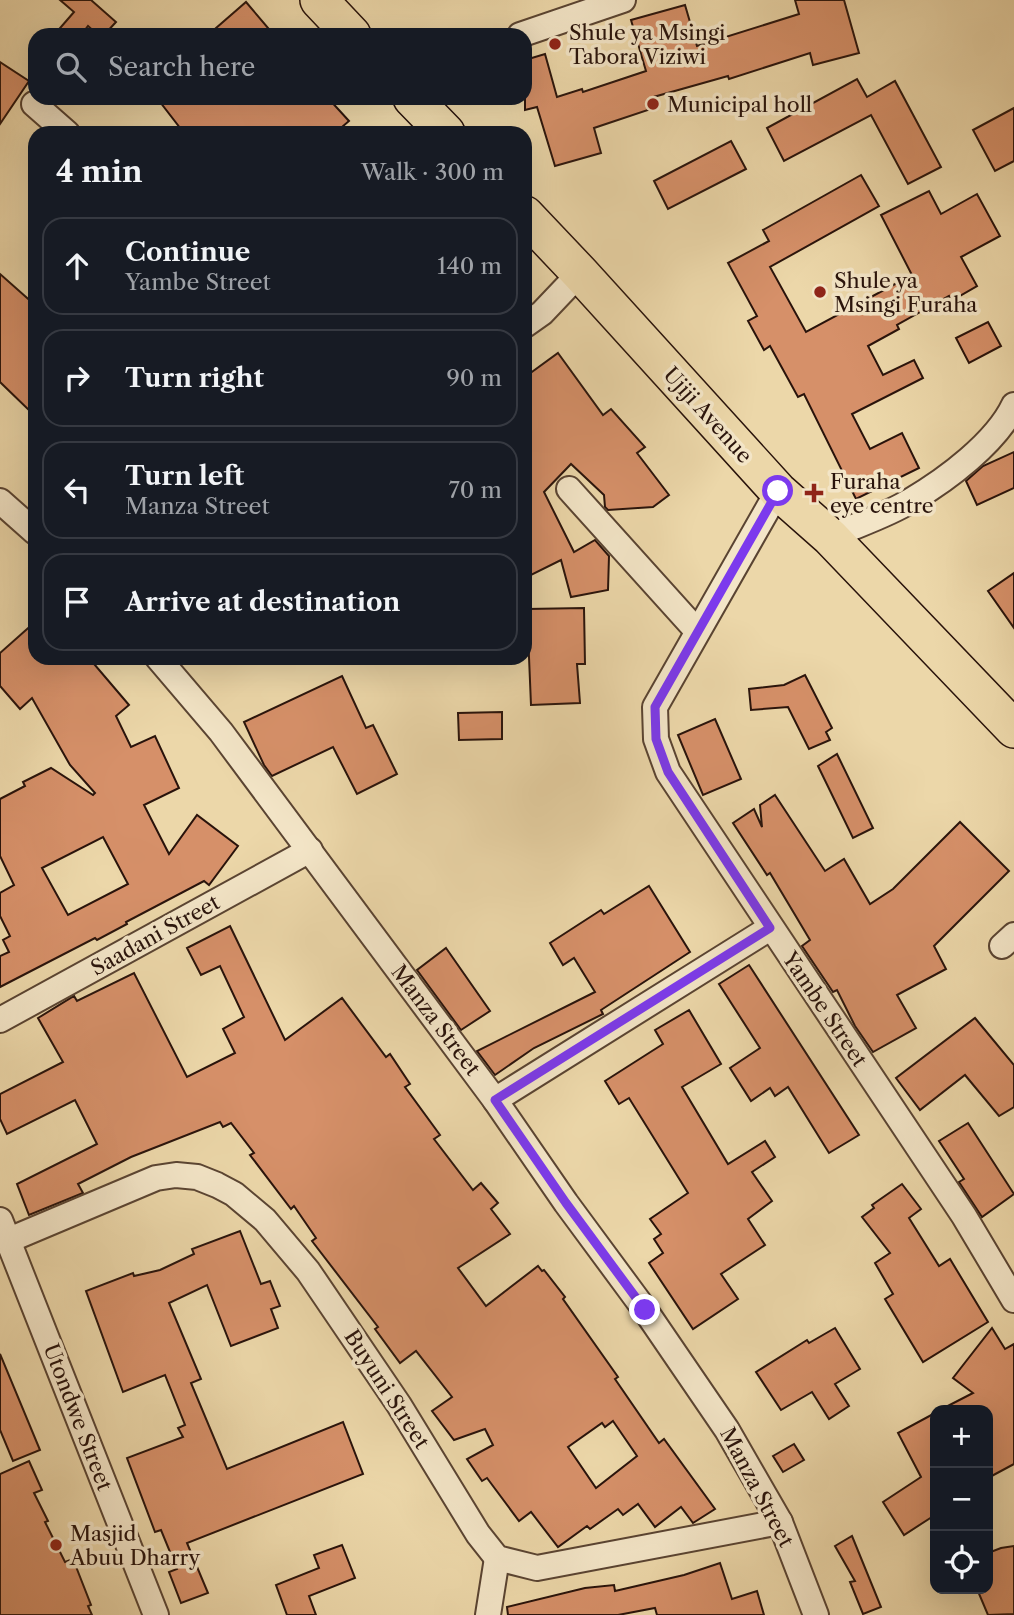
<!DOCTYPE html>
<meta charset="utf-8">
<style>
:root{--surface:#171b24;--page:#242831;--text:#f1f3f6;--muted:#9ea1a6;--line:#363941}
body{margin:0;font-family:"Libre Caslon Text",serif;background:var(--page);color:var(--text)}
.controls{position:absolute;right:21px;bottom:21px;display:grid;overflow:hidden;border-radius:14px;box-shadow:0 7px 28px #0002}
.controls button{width:63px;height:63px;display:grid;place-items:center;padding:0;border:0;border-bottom:2px solid var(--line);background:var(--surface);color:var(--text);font:35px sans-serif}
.stop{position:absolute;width:21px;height:21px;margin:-16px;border:5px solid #7c3aed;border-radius:50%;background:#fff}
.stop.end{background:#7c3aed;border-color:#fff;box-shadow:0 2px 7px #0008}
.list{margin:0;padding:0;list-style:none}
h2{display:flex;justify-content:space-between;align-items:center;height:91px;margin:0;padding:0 28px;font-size:30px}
h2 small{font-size:23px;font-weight:400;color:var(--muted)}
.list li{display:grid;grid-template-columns:46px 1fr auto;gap:21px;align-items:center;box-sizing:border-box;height:98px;margin:0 14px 14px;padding:0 14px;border:2px solid var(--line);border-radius:21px}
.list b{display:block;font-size:26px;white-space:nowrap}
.list p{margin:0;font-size:23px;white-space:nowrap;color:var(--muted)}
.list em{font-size:23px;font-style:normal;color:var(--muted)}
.icon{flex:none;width:38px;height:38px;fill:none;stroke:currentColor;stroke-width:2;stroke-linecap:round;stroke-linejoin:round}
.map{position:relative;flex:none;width:1014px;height:1615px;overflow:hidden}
.search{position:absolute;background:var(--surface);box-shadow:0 7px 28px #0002;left:28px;top:28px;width:504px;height:77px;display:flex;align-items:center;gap:18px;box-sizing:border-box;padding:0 24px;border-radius:21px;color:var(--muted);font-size:26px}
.panel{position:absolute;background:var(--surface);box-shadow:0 7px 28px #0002;left:28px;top:126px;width:504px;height:539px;border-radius:21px}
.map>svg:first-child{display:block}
</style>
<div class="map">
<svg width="1014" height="1615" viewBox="0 0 1014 1615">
<rect width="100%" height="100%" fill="#ecd7a9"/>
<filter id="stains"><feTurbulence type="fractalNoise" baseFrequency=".00286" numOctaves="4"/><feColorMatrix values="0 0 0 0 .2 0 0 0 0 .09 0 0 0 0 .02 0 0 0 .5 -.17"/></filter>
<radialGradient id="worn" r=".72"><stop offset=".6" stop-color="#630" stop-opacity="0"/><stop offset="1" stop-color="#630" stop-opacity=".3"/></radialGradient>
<g fill="#d69069" stroke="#29130b" stroke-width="2" fill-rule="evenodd">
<polygon points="60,0 91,0 116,22 104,35 98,35 88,26 81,35 54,35 74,12"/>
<polygon points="795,0 844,0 859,53 813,65 810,53 729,79 728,76 650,98 654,108 594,128 601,153 555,166 537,107 525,110 525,60 545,54 557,97 582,89 583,92 646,71 631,20 685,5 697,46 799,14"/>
<polygon points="246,2 274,35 208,35"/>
<polygon points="0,62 29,81 0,124"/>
<polygon points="857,79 867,97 895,81 941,167 908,184 871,115 784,161 767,128"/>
<polygon points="157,98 328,98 349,121 335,133 184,133"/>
<polygon points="1014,108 1014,161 995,171 973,130"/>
<polygon points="731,141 746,169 668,209 654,181"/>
<polygon points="861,175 879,206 770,267 806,332 912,275 881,215 929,191 941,214 977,194 1000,236 961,257 977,286 951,301 949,296 897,325 899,329 868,346 883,375 914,360 923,378 852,414 870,449 902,433 919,468 856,499 804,394 798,397 770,346 764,350 748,321 757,316 728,263 769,241 763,230"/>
<polygon points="0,274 35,305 35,416 0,382"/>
<polygon points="988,322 1001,346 969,363 956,338"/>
<polygon points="558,353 603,415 611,409 645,447 637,453 669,495 653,507 608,510 605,507 604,495 571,464 544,492 574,552 595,540 609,556 608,590 571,597 561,560 525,578 525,377"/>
<polygon points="1014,452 1014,488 977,505 966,481 983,466"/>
<polygon points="1014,573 1014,628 988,591"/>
<polygon points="584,608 585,664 577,664 580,703 531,705 527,609"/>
<path d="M35 622V658H89L129 705 116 716 131 747 155 736 179 788 144 805 169 854 197 815 238 846 209 885 204 881 126 922 127 924 97 940 95 938 0 987V956L9 952 3 940 10 936 0 916V893L14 885 0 856V799L25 786 23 782 51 768 93 795 95 793 70 765 32 698 20 709 0 686V653ZM103 837 128 884 68 915 42 868Z"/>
<polygon points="805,675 832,728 826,732 830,740 809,749 788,707 751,710 749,689 784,685"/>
<polygon points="342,676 366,728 373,725 397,774 357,794 333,747 272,776 264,765 244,722"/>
<polygon points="502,712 502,739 459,740 458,713"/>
<polygon points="715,719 741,779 703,795 678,735"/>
<polygon points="837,754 873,828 853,838 818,766"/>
<polygon points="775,795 825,871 844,859 870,904 893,889 960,822 1009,871 934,946 946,969 897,995 916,1028 873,1052 855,1026 837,990 833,992 802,946 810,940 770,873 767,875 733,823 754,809 762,827 760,805"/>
<polygon points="649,886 690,952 601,1010 603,1014 534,1048 495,1075 477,1051 595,992 574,958 563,965 550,943 601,910 604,914"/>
<path d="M230 926 285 1040 342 998 386 1057 390 1054 410 1084 405 1087 440 1135 434 1139 473 1190 481 1183 498 1203 491 1209 510 1234 458 1268 486 1306 538 1266 542 1271 544 1270 565 1297 563 1299 618 1377 615 1379 659 1443 664 1439 715 1509 693 1523 681 1507 655 1527 638 1504 623 1515 618 1509 590 1529 587 1526 558 1547 531 1512 519 1521 487 1478 482 1481 467 1459 493 1445 485 1429 454 1440 432 1411 452 1397 416 1351 400 1363 375 1329 378 1327 312 1241 316 1238 294 1206 291 1209 250 1155 254 1153 231 1123 223 1127 220 1122 131 1157 78 1184 83 1193 29 1215 17 1184 97 1144 75 1100 7 1134 0 1119V1094L63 1062 38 1018 74 996 77 1001 134 973 187 1077 235 1053 223 1029 244 1017 220 966 201 975 187 948ZM613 1421 637 1456 596 1488 568 1447 602 1423 605 1427Z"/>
<polygon points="446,948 490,1011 461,1030 417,970"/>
<polygon points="749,965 859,1135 829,1153 788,1087 775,1096 770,1088 751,1101 730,1068 760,1048 719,984"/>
<polygon points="689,1010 721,1064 682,1087 728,1164 765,1141 775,1157 752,1172 772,1201 748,1219 765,1245 721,1274 738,1299 693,1329 649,1263 663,1253 654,1239 661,1234 650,1219 688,1193 629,1098 619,1104 605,1081 663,1044 655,1030"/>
<polygon points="975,1018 1014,1065 1014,1107 999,1116 965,1075 920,1110 896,1078"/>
<polygon points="968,1123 1014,1194 982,1217 959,1182 964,1179 939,1141"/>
<polygon points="902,1184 921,1209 909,1218 939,1266 950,1259 988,1322 923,1362 885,1299 893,1294 875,1263 890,1253 862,1217 874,1208 872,1205"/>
<polygon points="240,1231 261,1284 270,1281 280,1306 271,1309 278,1328 231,1346 207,1285 169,1303 201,1379 191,1383 227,1469 343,1422 363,1474 187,1543 208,1593 181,1603 169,1572 177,1569 161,1530 155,1532 127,1458 183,1437 178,1428 185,1425 165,1375 123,1392 86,1291 133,1273 134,1276 160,1270 194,1254 192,1249"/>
<polygon points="835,1328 860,1369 835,1384 849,1406 829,1419 812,1392 781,1410 756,1372 807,1340 809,1343"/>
<polygon points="992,1328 1005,1349 1014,1344 1014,1464 988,1478 988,1410 940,1410 973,1393 953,1378"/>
<polygon points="0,1354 40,1450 13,1461 0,1430"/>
<polygon points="935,1413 935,1515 904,1535 883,1502 921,1477 898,1433"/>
<polygon points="794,1444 804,1460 783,1472 773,1456"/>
<polygon points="29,1461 42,1490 34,1493 48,1521 45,1522 65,1562 73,1559 91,1605 88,1606 92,1615 0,1615 0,1474"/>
<polygon points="852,1536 881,1607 863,1614 850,1582 855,1581 835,1546"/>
<polygon points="342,1545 355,1578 309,1596 316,1615 287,1615 276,1585 319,1568 314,1555"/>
<polygon points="1014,1546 1014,1614 988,1615 977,1589 988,1589 988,1553 1001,1548"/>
<polygon points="720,1563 732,1599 757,1591 764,1615 657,1615 655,1608 618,1615 508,1615 507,1607 585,1588 614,1585 615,1591 684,1575"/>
</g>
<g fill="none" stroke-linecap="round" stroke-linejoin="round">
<g stroke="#5a4432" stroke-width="28">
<g id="minor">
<polyline points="520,35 623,0"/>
<polyline points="34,104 67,133"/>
<polyline points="525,325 542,313 580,273"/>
<polyline points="569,489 697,631"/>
<polyline points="778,491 655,707 656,739 668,772 964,1216 1014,1300"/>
<polyline points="0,501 35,532"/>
<path d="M830 537C856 525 886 516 910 501 946 480 996 443 1014 405"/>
<polyline points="158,658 221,732 495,1100 566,1203 645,1310 727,1430 780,1522 816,1615"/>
<polyline points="1002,946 1014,935"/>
<polyline points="0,1020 310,850"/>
<polyline points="495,1100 770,928"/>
<polyline points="0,1220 156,1615"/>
<polyline points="9,1240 156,1178 176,1175 197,1177 217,1185 234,1194 265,1220 308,1271 399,1405 478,1534 497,1558 537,1568 780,1522"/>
<polyline points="488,1615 497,1558"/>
</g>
</g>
<g stroke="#29130b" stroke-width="40">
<g id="highway">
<polyline points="319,0 352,35"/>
<polyline points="412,98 446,133"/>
<polyline points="525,215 580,273 778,491 830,537 1014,729"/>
</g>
</g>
<use href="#minor" stroke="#f3e5c7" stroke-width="24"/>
<use href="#highway" stroke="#ecd7a9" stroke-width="37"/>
</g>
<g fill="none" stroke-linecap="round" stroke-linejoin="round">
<polyline stroke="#7c3aed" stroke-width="9" points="645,1310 566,1203 495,1100 770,928 668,772 656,739 655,707 778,491"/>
</g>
<g fill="#8f2418" stroke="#f3e5c7" stroke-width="2.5">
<circle cx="555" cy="44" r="7"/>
<circle cx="653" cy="104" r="7"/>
<circle cx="820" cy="292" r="7"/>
<path d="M810.5 482.5h7v7h7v7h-7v7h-7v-7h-7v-7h7z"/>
<circle cx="56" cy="1545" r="7"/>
</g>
<g text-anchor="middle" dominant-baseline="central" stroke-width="7" stroke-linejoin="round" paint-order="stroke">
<g font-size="21" fill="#29130b" stroke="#f3e5c7" text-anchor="start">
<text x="569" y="32">Shule ya Msingi<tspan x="569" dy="24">Tabora Viziwi</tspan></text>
<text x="667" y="104">Municipal holl</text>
<text x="834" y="280">Shule ya<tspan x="834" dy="24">Msingi Furaha</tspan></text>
<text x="830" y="481">Furaha<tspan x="830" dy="24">eye centre</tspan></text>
<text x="70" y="1533">Masjid<tspan x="70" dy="24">Abuu Dharry</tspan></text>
</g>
<g font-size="21" fill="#29130b" stroke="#f3e5c7">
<text transform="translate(708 415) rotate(48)">Ujiji Avenue</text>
<text transform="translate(155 935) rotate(-29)">Saadani Street</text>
<text transform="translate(825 1009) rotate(56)">Yambe Street</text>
<text transform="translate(436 1020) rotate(53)">Manza Street</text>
<text transform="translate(387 1389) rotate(57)">Buyuni Street</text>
<text transform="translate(78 1417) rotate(69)">Utondwe Street</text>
<text transform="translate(757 1487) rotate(62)">Manza Street</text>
</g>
</g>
<rect width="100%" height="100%" filter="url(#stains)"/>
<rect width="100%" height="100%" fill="url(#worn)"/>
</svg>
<div class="controls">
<button>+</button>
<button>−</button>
<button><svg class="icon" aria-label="locate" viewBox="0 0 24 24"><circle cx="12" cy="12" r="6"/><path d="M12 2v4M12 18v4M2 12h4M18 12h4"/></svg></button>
</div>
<div class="stop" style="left:778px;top:491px"></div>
<div class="stop end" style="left:645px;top:1310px"></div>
<div class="search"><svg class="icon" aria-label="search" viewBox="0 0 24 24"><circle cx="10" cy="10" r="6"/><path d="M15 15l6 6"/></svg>Search here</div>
<section class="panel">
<h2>4 min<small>Walk · 300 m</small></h2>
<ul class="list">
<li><svg class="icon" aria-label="ahead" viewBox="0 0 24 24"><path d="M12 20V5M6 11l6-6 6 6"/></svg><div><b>Continue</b><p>Yambe Street</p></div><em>140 m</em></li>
<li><svg class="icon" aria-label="right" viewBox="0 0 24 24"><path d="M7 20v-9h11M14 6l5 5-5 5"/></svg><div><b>Turn right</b></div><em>90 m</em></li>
<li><svg class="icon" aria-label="left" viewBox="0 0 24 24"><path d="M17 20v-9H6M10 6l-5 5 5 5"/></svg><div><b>Turn left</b><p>Manza Street</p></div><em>70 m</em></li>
<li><svg class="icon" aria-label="arrive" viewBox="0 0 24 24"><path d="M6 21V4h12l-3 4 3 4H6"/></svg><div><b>Arrive at destination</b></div></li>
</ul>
</section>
</div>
